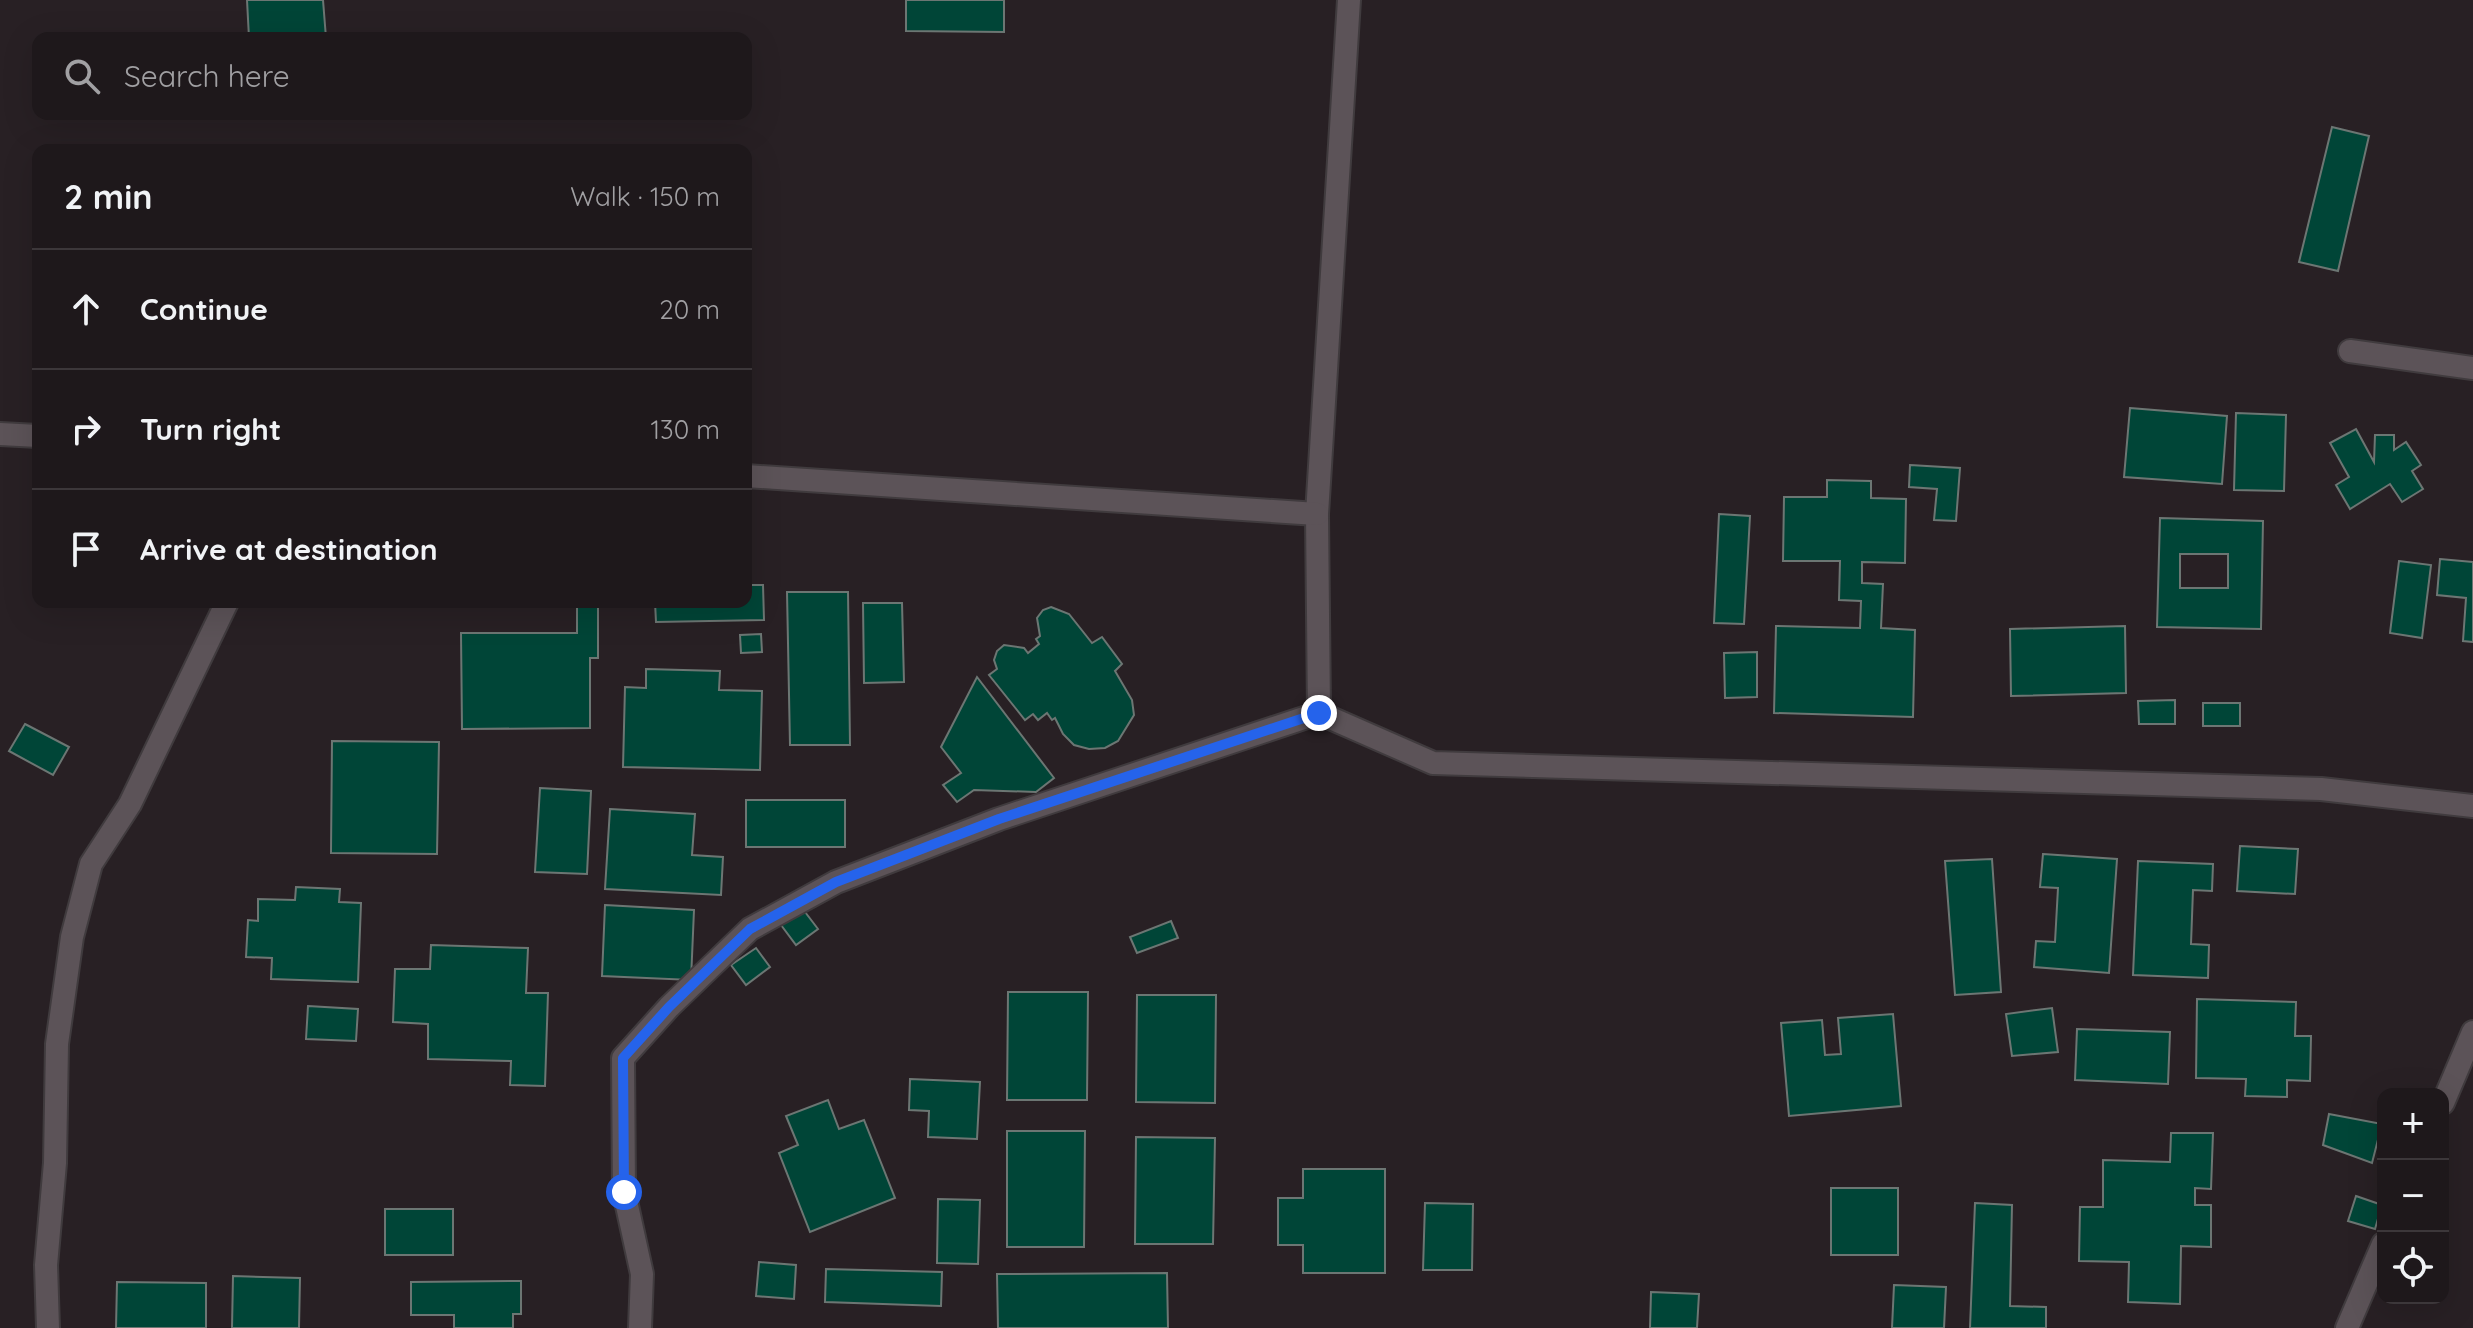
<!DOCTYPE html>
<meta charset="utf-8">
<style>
:root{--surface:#1e181b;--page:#262124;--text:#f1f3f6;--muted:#a1a0a3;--line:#3c373a}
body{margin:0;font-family:Quicksand,sans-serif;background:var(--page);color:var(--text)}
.controls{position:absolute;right:24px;bottom:24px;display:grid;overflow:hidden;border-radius:16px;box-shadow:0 8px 32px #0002}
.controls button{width:72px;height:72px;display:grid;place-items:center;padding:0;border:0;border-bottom:2px solid var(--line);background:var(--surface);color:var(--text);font:40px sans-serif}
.stop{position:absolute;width:24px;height:24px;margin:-18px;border:6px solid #2563eb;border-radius:50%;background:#fff}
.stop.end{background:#2563eb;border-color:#fff;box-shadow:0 2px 8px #0008}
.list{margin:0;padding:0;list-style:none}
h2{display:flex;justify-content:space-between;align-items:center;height:104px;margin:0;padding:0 32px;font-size:34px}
h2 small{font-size:26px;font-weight:400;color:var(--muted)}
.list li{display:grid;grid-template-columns:52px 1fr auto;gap:24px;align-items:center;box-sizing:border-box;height:120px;padding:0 32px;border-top:2px solid var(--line)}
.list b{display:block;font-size:30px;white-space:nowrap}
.list em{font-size:26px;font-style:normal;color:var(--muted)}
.icon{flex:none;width:44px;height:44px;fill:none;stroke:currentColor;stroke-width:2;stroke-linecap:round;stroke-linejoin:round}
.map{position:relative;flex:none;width:2473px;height:1328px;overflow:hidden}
.search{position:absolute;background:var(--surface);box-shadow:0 8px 32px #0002;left:32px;top:32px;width:720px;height:88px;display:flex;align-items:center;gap:20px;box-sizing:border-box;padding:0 28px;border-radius:16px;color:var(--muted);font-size:30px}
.panel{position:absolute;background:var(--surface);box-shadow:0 8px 32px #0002;left:32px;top:144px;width:720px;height:464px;border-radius:16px}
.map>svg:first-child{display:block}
</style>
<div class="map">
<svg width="2473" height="1328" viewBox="0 0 2473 1328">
<rect width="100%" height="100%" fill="#282024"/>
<g fill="#004537" stroke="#6c7673" stroke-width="2" fill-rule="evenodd">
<polygon points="247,0 323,0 326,38 249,38"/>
<polygon points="906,0 1004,0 1004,32 906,31"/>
<polygon points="2332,127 2369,136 2338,271 2299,262"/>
<polygon points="2130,408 2227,416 2222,484 2124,477"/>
<polygon points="2236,413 2286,415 2284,491 2234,490"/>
<polygon points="2356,429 2374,462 2375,435 2394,435 2394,450 2406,442 2421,465 2412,471 2423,489 2402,502 2390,484 2350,509 2336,485 2349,477 2330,443"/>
<polygon points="1910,465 1960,468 1956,521 1934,520 1937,489 1909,487"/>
<polygon points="1827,480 1871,481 1871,498 1906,499 1905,563 1862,562 1862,583 1883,584 1881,628 1915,630 1913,717 1774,713 1776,626 1860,628 1861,601 1839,600 1840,561 1783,561 1784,497 1827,497"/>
<polygon points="1719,514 1750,516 1744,624 1714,623"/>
<path d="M2160 518 2263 521 2261 629 2157 627ZM2180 554H2228V588H2180Z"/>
<polygon points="2440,559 2473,562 2473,642 2463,641 2466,598 2437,595"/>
<polygon points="2399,561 2431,565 2422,638 2390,633"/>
<polygon points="746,585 763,585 764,620 656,622 655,602 746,602"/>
<polygon points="787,592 848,592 850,745 790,745"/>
<polygon points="577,602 598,602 598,658 590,658 590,728 462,729 461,633 577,633"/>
<polygon points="863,603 902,603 904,682 864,683"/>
<polygon points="1051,607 1069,614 1092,643 1102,637 1122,664 1115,671 1132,700 1134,715 1118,741 1105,748 1089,749 1074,745 1063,734 1055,718 1052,720 1047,713 1038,720 1033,714 1025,720 989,675 997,669 994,660 997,651 1004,645 1024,648 1028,653 1039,644 1036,639 1040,636 1037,618 1043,610"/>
<polygon points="2125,626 2126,693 2011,696 2010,629"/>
<polygon points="761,634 762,652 741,653 740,635"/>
<polygon points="1757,652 1757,697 1725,698 1724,653"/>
<polygon points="646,669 720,671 719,690 762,691 760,770 623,767 625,687 646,688"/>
<polygon points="977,677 1054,778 1036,792 974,790 957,802 943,785 961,773 941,747"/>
<polygon points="2175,700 2175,724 2139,724 2138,701"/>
<rect x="2203" y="703" width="37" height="23"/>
<polygon points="25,724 69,747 53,775 9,751"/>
<polygon points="332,741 439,742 437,854 331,853"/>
<polygon points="540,788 591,791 587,874 535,872"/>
<rect x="746" y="800" width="99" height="47"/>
<polygon points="610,809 695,814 692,855 723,857 721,895 605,889"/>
<polygon points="2240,846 2298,849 2295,894 2237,891"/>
<polygon points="2043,854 2117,859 2109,973 2034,967 2036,941 2055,942 2058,888 2040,887"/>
<polygon points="1992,859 2001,992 1955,995 1945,861"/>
<polygon points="2138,861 2213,864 2212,891 2193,890 2191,944 2209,945 2208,978 2133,975"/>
<polygon points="296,887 340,889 339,902 361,903 358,982 271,979 272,958 246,957 248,920 258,921 258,899 295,900"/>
<polygon points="605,905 694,910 691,980 602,976"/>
<polygon points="802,908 818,929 796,945 781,925"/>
<polygon points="1171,921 1178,938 1137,953 1130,937"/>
<polygon points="431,945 528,948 526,993 548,993 545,1086 510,1085 511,1061 428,1059 428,1024 393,1022 395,969 430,969"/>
<polygon points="756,948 770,967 746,985 731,965"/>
<polygon points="1008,992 1088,992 1087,1100 1007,1100"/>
<polygon points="1137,995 1216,995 1215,1103 1136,1102"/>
<polygon points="2197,999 2296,1002 2295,1036 2311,1036 2310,1081 2287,1080 2287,1097 2245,1096 2246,1079 2196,1078"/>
<polygon points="308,1006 358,1009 356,1041 306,1039"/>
<polygon points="2052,1008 2058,1052 2012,1056 2006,1014"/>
<polygon points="1893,1014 1901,1106 1789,1116 1781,1023 1822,1020 1825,1055 1841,1054 1838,1018"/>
<polygon points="2077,1029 2170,1032 2168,1084 2075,1080"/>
<polygon points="910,1079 980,1082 977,1139 928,1137 929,1111 909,1110"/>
<polygon points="828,1100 839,1129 864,1120 895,1198 810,1232 779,1153 798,1145 786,1116"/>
<polygon points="2329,1114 2382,1124 2372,1163 2323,1145"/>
<polygon points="1007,1131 1085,1131 1084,1247 1007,1247"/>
<polygon points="2171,1133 2213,1133 2211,1189 2195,1188 2195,1205 2211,1205 2211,1247 2181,1246 2180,1304 2128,1302 2129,1262 2079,1261 2080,1207 2103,1207 2103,1160 2170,1162"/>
<polygon points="1136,1137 1215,1138 1213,1244 1135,1244"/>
<polygon points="1303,1169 1385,1169 1385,1273 1303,1273 1303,1245 1278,1245 1278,1198 1303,1198"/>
<rect x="1831" y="1188" width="67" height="67"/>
<polygon points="2356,1196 2382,1205 2375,1229 2348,1221"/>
<polygon points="938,1199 980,1200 978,1264 937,1263"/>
<polygon points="1425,1203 1473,1204 1472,1270 1423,1270"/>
<polygon points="1975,1203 2012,1205 2010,1306 2046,1307 2046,1328 1970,1328"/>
<rect x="385" y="1209" width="68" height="46"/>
<polygon points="759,1262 796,1265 794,1299 756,1296"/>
<polygon points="826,1269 942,1272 941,1306 825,1302"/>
<polygon points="1167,1273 1168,1328 998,1328 997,1274"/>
<polygon points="233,1276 300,1278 299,1328 232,1328"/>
<polygon points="521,1281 521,1314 513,1314 513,1328 454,1328 454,1315 411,1315 411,1282"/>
<polygon points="117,1282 206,1283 206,1328 116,1328"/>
<polygon points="1894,1285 1946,1287 1944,1328 1892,1328"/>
<polygon points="1651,1292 1699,1294 1697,1328 1650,1328"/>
</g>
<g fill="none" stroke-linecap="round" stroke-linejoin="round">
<g stroke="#403b3e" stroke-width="26">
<polyline id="service" points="2350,351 2473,368"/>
</g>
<g stroke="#403b3e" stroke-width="26">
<g id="minor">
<polyline points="1349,0 1317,514 1319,713 1433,763 2321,789 2473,806"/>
<polyline points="0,434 38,436"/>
<polyline points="746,476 1317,514"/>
<polyline points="2443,1103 2473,1032"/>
<polyline points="48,1328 46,1265 55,1163 57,1044 72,937 91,864 130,804 227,602"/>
<polyline points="640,1328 642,1274 624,1192 623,1058 669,1007 750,929 836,882 999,819 1319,713"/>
<polyline points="2347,1328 2383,1244"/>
</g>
</g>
<use href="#service" stroke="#5c5358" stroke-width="22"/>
<use href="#minor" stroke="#5c5358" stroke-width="22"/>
</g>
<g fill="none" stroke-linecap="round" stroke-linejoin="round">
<polyline stroke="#2563eb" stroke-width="10" points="624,1192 623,1058 669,1007 750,929 836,882 999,819 1319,713"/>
</g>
</svg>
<div class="controls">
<button>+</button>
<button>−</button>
<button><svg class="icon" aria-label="locate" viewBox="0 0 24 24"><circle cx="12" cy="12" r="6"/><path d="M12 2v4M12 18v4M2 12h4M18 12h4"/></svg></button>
</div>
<div class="stop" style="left:624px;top:1192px"></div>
<div class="stop end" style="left:1319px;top:713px"></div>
<div class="search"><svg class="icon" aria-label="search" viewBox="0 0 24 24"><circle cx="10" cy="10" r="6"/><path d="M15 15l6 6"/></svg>Search here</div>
<section class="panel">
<h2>2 min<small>Walk · 150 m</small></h2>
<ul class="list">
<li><svg class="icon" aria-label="ahead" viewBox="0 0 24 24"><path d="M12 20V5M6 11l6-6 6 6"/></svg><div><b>Continue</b></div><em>20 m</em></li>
<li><svg class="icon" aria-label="right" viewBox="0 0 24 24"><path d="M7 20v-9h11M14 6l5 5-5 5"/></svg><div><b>Turn right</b></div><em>130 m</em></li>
<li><svg class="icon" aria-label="arrive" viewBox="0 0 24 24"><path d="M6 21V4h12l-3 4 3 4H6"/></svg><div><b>Arrive at destination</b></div></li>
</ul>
</section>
</div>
